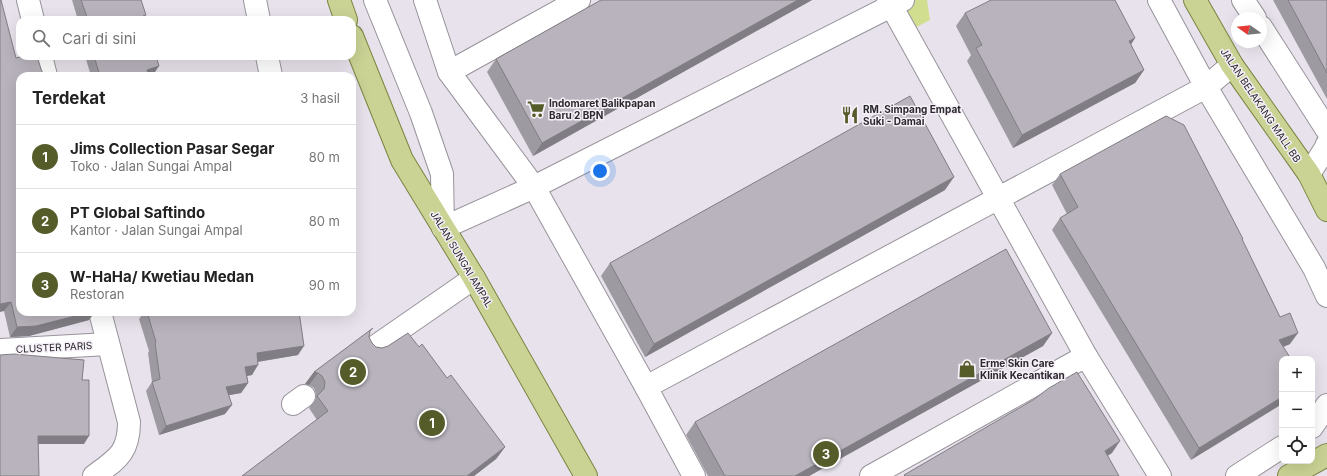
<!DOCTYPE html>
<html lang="id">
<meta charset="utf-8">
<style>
:root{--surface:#fff;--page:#f2f2f2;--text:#222;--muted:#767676;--line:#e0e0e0;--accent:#555c2a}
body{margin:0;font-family:Inter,sans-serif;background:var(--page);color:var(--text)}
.controls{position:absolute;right:12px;bottom:12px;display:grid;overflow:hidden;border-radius:8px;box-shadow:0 4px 16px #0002}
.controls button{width:36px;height:36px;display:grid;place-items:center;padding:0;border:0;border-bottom:1px solid var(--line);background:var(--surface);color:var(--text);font:20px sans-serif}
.compass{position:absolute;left:1231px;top:12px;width:36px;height:36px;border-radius:50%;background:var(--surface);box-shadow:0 4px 16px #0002;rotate:285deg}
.you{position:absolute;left:600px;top:171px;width:14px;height:14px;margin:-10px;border:3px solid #fff;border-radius:50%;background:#1a73e8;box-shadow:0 0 0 6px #1a73e833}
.badge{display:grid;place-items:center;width:26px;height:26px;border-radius:50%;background:var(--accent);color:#fff;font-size:13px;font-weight:700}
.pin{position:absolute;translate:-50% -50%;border:2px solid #fff;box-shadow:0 1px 4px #0006}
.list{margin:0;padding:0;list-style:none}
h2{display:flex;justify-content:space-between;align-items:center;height:52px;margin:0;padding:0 16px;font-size:17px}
h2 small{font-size:13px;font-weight:400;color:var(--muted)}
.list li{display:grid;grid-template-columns:26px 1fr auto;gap:12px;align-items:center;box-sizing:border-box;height:64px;padding:0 16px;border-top:1px solid var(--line)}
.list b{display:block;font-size:15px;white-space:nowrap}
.list p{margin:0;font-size:13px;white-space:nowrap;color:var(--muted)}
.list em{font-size:13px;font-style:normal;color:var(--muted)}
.icon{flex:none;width:22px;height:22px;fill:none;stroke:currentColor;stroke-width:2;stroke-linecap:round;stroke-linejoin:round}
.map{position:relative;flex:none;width:1327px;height:476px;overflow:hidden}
.search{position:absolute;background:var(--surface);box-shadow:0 4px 16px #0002;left:16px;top:16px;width:340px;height:44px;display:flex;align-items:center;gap:10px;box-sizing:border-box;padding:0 14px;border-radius:12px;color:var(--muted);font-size:15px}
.panel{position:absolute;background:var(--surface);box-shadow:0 4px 16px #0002;left:16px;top:72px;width:340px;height:244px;border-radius:12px}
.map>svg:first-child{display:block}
</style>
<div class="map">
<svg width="1327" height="476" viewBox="0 0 1327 476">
<rect width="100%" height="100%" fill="#e7e2eb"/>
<polygon fill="#d1de8f" points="892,0 927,0 930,20 909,31"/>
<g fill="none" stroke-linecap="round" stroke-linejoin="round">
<g stroke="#98939b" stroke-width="24">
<g id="minor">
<polyline points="28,0 33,20"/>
<polyline points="255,0 259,20"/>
<polyline points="375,0 421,113 442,174 443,228 534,187 903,0"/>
<polyline points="425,0 449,72 534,187 646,387 694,476"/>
<polyline points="888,0 1086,356 1160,476"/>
<polyline points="1159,0 1206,87 1314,268 1327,296"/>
<polyline points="1243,0 1255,18"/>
<polyline points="1261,27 1327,130"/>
<polyline points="41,56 46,76"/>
<polyline points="267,56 271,76"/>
<polyline points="449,72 579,0"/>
<polyline points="1309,174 1325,149 1327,144"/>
<polyline points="373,348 474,278"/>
<polyline points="0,350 108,344"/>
<polyline points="646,387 1206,87 1232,65"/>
<polyline points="293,404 304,396"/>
<polyline points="1312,427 1327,405"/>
<path d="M94 476C117 459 129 453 129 422L100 312"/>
<polyline points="871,476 1086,356"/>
<polyline points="1237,476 1282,447"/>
</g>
</g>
<g stroke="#7c8442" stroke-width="24">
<g id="major">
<polyline points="339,0 346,20"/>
<polyline points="1195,0 1232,65 1309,174 1327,210"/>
<polyline points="352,36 402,160 474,278 586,476"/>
<polyline points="1289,476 1327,455"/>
</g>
</g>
<use href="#minor" stroke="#fff" stroke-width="22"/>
<use href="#major" stroke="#cad394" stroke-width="22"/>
</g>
<g fill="#9e9aa2">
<polygon points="72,0 141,0 145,20 78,20"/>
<polygon points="601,0 812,0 533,156 487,72 496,59"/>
<polygon points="1273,0 1327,0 1327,99"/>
<polygon points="965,13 1135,38 1131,45 1144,70 1135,83 1013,148 967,61 971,55 956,26"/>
<polygon points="85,56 156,56 153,75 151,76 91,76"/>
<polygon points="20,76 89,320 29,336 10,337 4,311"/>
<polygon points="1060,174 1243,239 1242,240 1290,344 1283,347 1191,460 1052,230 1060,218 1067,214 1052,185"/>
<polygon points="945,190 645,357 601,276 610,263"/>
<polygon points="144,312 299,312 298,355 258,362 252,375 247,376 248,383 241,393 229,395 225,414 159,435 146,391 152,382 148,353 149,351 139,319"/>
<polygon points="370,331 369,337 372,343 376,347 382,348 419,347 447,378 505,447 496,459 474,476 242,476 317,420 309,408 316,398 316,394 314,388 309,385 305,384 314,372"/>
<polygon points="1052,333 1043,346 809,476 708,476 686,435 695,422"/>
</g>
<g fill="#817d84">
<polygon points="798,0 812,0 533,156 542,143"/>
<polygon points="1135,38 1126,51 1129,41"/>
<polygon points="159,66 153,75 143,76 147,70"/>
<polygon points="1144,70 1135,83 1013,148 1022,135"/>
<polygon points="954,177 945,190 645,357 654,344"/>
<polygon points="11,302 4,311 0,312 0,304"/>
<polygon points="91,312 95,312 89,320 29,336 10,337 17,327"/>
<polygon points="1052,333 1043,346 809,476 795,476"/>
<polygon points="1298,333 1290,344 1271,352 1279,340"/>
<polygon points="304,346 298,355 250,363 257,353"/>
<polygon points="258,365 252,375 239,377 245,367"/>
<polygon points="314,372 318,373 309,385 305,384"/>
<polygon points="248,383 241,393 219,397 226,387"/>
<polygon points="1282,397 1282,404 1191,460 1199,448"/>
<polygon points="232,405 225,414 159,435 166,426"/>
<polygon points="38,436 89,436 84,444 33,444"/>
<polygon points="1120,441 1112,453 1097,463 1105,451"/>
<polygon points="505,447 496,459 474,476 467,476"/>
</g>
<g fill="#b8b3bc" stroke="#817d84">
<polygon points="0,0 1,0 16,58 23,56 37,56 41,69 44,76 20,76 20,312 91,312 36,326 17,327 11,302 0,304"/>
<polygon points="81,0 141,0 146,15 143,16 145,20 88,20"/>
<polygon points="601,0 798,0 542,143 496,59"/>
<polygon points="991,0 1115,0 1135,38 1129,41 1144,70 1022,135 976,48 982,45 965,13"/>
<polygon points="1288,0 1327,0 1327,73"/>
<polygon points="94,56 156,56 159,66 147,70 149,76 100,76"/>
<polygon points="910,96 954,177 654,344 610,263"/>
<polygon points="1166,116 1184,125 1243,239 1242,239 1280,317 1290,313 1298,333 1279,340 1291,359 1282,359 1282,397 1199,448 1060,218 1078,207 1060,174"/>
<polygon points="1006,249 1052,333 795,476 725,476 695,422"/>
<polygon points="147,312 299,312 304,346 257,353 258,365 245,367 248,383 226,387 232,405 166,426 152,382 160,379 155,343 156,342"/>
<polygon points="373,328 370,331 369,337 372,343 376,347 382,348 388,346 408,333 419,347 422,344 447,378 451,375 505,447 467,476 242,476 328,411 317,396 324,389 325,382 322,376 318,373 314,372"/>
<polygon points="14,354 84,360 82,380 89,380 89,436 38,436 39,476 0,476 0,355"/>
<polygon points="1077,372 1120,441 1105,451 1119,476 905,476 904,475 1033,400 1049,388"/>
</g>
<defs>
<g id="supermarket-bare" transform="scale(1.38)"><path d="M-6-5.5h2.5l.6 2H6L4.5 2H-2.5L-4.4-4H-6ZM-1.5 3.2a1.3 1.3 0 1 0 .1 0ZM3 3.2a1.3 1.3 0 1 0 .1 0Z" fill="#555c2a" stroke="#f5eff8" stroke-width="2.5" paint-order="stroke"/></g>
<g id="restaurant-bare" transform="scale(1.38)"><path d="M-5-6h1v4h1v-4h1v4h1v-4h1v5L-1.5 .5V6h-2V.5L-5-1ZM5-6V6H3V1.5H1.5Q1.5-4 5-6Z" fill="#555c2a" stroke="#f5eff8" stroke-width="2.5" paint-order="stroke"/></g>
<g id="shop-bare" transform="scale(1.38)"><path d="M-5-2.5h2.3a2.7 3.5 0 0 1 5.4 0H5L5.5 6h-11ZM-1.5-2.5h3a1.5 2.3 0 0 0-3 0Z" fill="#555c2a" stroke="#f5eff8" stroke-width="2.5" paint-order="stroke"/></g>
</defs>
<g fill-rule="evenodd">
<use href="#supermarket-bare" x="536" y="109"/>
<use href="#restaurant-bare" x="850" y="115"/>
<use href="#shop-bare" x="967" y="369"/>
</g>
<g text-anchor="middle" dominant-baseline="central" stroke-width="3" stroke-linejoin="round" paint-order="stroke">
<g font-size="10" font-weight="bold" fill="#2b292d" stroke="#f5eff8" text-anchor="start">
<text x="549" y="103">Indomaret Balikpapan<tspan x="549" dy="12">Baru 2 BPN</tspan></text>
<text x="863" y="109">RM. Simpang Empat<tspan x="863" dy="12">Suki - Damai</tspan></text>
<text x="980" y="363">Erme Skin Care<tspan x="980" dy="12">Klinik Kecantikan</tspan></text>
</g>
<g font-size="10" fill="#2b292d" stroke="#f5eff8">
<text transform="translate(1261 105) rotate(56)">JALAN BELAKANG MALL BB</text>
<text transform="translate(462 259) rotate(59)">JALAN SUNGAI AMPAL</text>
<text transform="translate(54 347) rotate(-3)">CLUSTER PARIS</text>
</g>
</g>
</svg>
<div class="controls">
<button>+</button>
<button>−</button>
<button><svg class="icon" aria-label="locate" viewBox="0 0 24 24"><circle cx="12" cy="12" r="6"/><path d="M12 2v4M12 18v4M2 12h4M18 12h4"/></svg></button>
</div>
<svg class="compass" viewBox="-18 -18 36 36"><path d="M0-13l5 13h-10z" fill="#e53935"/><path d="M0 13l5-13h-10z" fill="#767676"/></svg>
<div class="you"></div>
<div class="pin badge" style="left:432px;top:423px">1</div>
<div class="pin badge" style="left:353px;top:372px">2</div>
<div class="pin badge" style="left:826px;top:454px">3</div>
<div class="search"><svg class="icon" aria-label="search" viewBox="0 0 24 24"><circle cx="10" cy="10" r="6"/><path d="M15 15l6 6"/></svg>Cari di sini</div>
<section class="panel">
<h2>Terdekat<small>3 hasil</small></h2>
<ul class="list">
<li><span class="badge">1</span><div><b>Jims Collection Pasar Segar</b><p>Toko · Jalan Sungai Ampal</p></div><em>80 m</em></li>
<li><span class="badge">2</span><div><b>PT Global Saftindo</b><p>Kantor · Jalan Sungai Ampal</p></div><em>80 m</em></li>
<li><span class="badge">3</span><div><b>W-HaHa/ Kwetiau Medan</b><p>Restoran</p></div><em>90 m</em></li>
</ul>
</section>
</div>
